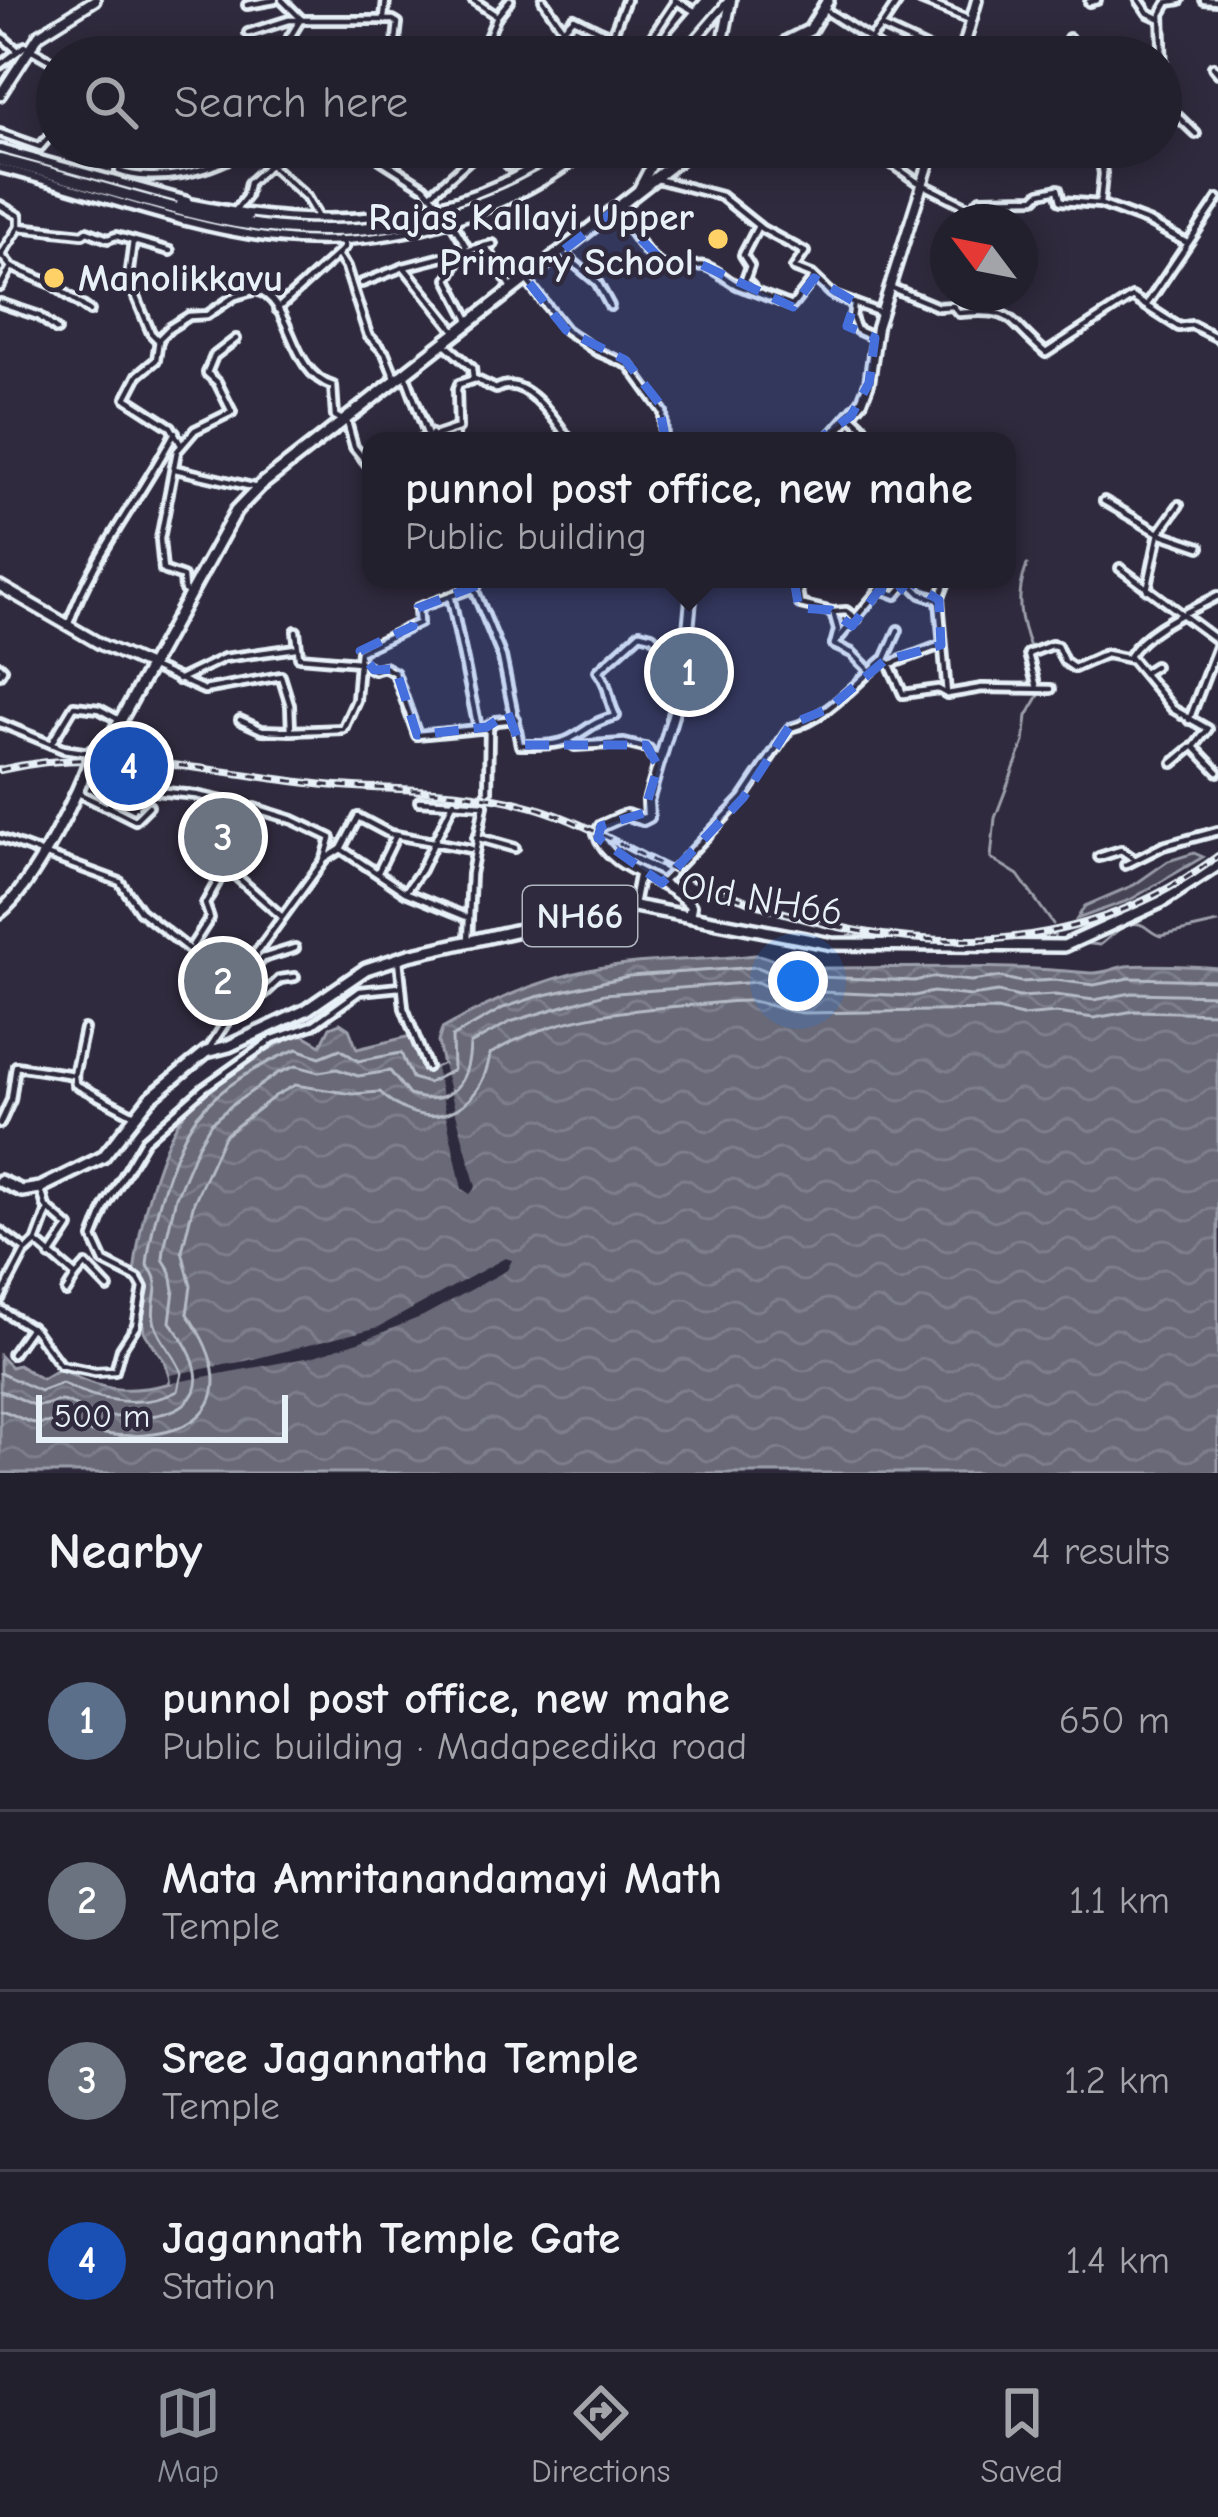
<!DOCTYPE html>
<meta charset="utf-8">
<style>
:root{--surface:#23202e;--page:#2b2836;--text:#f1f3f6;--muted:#a3a3aa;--line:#403e4a;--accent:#8c9099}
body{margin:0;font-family:"Comic Neue",sans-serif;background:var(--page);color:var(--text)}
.compass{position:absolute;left:930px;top:204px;width:108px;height:108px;border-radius:50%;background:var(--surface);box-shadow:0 6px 30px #0003;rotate:302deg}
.scale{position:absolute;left:36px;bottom:30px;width:252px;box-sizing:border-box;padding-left:12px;border:6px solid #e8f1f8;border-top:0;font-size:33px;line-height:42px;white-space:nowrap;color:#e8f1f8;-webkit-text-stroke:9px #2f2a3d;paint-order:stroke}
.you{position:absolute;left:798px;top:981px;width:42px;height:42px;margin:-30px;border:9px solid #fff;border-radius:50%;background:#1a73e8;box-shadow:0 0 0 18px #1a73e833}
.badge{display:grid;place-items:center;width:78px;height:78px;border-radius:50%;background:var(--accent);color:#fff;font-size:39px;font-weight:700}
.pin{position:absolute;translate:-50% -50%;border:6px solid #fff;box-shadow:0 3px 12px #0006}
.popup{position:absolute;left:362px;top:432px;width:654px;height:156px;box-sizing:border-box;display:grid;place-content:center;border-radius:24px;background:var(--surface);filter:drop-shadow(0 3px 9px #0005);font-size:39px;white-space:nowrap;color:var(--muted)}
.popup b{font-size:45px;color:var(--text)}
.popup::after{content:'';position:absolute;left:50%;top:100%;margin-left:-24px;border:24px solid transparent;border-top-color:var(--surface)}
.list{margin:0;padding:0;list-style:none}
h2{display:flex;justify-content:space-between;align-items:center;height:156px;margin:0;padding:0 48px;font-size:51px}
h2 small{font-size:39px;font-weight:400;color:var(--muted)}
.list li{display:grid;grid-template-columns:78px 1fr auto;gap:36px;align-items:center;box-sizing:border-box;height:180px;padding:0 48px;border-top:3px solid var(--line)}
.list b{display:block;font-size:45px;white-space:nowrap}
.list p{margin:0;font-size:39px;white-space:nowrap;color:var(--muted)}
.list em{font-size:39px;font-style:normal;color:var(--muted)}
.icon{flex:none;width:66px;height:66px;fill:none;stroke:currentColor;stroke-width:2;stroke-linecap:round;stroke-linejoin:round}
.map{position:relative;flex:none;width:1218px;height:1473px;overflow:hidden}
.search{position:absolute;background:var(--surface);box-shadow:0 6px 30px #0003;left:36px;right:36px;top:36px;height:132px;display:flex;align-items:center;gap:30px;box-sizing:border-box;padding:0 42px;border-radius:66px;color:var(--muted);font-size:45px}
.sheet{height:876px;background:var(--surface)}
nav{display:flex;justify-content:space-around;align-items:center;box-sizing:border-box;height:168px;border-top:3px solid var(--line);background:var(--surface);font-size:33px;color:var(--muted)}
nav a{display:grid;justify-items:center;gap:6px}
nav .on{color:var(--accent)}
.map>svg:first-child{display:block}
</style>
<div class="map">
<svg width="1218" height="1473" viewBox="0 0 1218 1473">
<defs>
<pattern id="wetland-marsh" width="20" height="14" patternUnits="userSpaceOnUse" patternTransform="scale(3)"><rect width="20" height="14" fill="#464455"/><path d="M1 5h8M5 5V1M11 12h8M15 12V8" fill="none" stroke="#615f6e"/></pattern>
<pattern id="water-waves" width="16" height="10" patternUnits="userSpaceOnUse" patternTransform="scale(3)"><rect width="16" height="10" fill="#696978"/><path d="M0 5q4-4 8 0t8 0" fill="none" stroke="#7e7f8c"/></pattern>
</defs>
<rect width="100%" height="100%" fill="#2f2a3d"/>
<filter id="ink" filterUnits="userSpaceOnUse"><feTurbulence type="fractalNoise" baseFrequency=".00833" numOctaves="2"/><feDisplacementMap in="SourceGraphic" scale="24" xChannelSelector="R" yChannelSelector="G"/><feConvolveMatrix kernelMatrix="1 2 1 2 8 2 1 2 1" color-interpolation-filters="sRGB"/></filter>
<g filter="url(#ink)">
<polygon fill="url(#wetland-marsh)" stroke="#979aa6" stroke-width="3" points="1194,853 1203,857 1130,900 1077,919 1085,906 1134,885 1168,861"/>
<path fill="url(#water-waves)" stroke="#9c9fab" stroke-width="3" d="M756 955C772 956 783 968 799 968 896 969 994 963 1090 973 1103 974 1114 968 1126 966 1145 964 1197 966 1218 968V1473H0V1356L11 1367 18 1365 42 1379 59 1369C100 1390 125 1395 171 1383L165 1362 144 1332 141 1306 147 1292 146 1281 134 1274C139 1226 158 1143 190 1106 220 1072 262 1054 300 1033L321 1045 330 1027 340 1023 349 1029 357 1049 411 1036 423 1071 443 1065 438 1042 442 1029C500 996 559 971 626 964 669 959 713 960 756 955Z"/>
<g fill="#2f2a3d">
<polygon points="443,1065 476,1187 470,1194 462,1189 436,1068"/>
<polygon points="505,1258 512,1260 507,1270 423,1316 361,1341 311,1357 171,1383 170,1375 246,1361 379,1327"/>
</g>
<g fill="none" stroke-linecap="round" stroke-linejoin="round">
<g stroke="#b5bbc5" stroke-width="3">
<path d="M0 1373 40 1391 62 1383C97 1401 141 1410 178 1391L182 1373C175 1354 157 1338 154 1320 150 1297 165 1285 147 1265 151 1225 173 1147 197 1116 221 1086 262 1063 297 1049L320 1057 340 1049 358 1061 401 1053 412 1078 428 1083 453 1070 452 1037 503 1008 536 997 629 976 757 967 781 977 802 980 819 977 914 981 933 977 971 981 1000 977 1021 982 1055 980 1094 985 1129 978 1218 980"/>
<path d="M0 1391C13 1394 22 1401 34 1405 46 1408 51 1401 61 1401 72 1401 84 1413 96 1415 174 1425 233 1403 170 1322L174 1290 171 1272 163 1259 164 1249 176 1197 198 1145 211 1123 232 1105 278 1073 296 1066 319 1072 337 1069 358 1076 390 1071 409 1095C452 1109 469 1081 470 1044L510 1022 604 994 757 982 777 992 803 995 820 992 914 996 933 992 971 996 998 992 1019 997 1055 995 1094 1000 1132 993 1218 995"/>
<path d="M0 1410C13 1413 22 1421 35 1423 45 1425 55 1420 63 1421 72 1423 80 1430 90 1432 184 1448 255 1411 187 1314L191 1286 182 1251 194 1202 224 1136 275 1096 295 1085 353 1094 380 1092C424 1136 481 1116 490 1054 552 1016 623 1010 694 1005 712 1004 732 1000 750 1001 765 1002 784 1012 803 1013L997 1010 1022 1016 1056 1013 1094 1018 1134 1011 1218 1013"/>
</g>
<g stroke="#9c9fab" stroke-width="3">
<path d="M1027 565C1015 597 1019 619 1031 650"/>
<polyline points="1033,655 1042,690 1027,716 1024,742 995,818 991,858 1018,875 1053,924"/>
<polyline points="1054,934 1055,939 1066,942"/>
<path d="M1082 943 1100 945C1112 937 1126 916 1144 926 1150 930 1155 935 1161 936L1218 923"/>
</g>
<g stroke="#e8f1f8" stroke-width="14">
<g id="minor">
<polyline points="282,0 301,19"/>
<polyline points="473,0 497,16"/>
<polyline points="543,0 579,52"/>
<polyline points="675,0 696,12"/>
<polyline points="899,0 881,27 946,57"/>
<polyline points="920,0 970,20"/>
<polyline points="1139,0 1148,13 1161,19"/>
<polyline points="1180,0 1168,2 1161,14 1164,103 1196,134"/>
<polyline points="1204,0 1218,1"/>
<polyline points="1089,2 1097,0"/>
<polyline points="247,5 275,0"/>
<polyline points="825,10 870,39"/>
<polyline points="384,18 386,0"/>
<polyline points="564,28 574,18 602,32"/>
<polyline points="248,33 289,20 393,20 398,23 394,57"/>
<polyline points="0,35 18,51"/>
<polyline points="611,38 626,0"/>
<polyline points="1069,38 1077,57"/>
<polyline points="580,54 602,32 643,57"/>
<polyline points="285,57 290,37 301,19"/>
<polyline points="480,57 497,16 510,0"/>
<polyline points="642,57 649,53 654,34 676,1"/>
<polyline points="876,57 881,50 870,39 881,27"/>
<polyline points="0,65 25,46 57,64"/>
<polyline points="1213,67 1218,73"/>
<polyline points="0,133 40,147 57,127"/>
<polyline points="250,147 306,197 317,216"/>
<polyline points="378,147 376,154 380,159 424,187 440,205"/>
<polyline points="868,147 916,181 972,209 980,199 1035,198 1040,193 1058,189 1061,201 1100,204 1103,174 1099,147"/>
<polyline points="508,165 511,158 521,159 528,150 545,147"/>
<path d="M119 171C152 184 220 172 245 147"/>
<polyline points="657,179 721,196 762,229 805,252 794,268 812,275 834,296 881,313"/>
<polyline points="431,194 478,152 475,147"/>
<polyline points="1100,204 1148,222 1187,243"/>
<polyline points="0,205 19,216 19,227"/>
<polyline points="235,211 246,197 249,183 279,156"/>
<path d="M616 213C635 230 644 259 668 269 681 275 691 263 705 266 719 270 726 281 739 286 755 292 774 299 792 306L814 278"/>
<polyline points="451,221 466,246 448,279 469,320"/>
<polyline points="19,227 83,234 87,231 108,239 116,236 170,251"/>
<polyline points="133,241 128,278 151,333 159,341"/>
<polyline points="485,246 511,286"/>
<polyline points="561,252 597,282 610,306"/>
<polyline points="338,255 346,267 368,335 385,353 396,380"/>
<polyline points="11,267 52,284 90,311"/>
<polyline points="404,267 456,332"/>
<polyline points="528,282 566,330 596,351 629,365 663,412 664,441"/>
<polyline points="362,283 404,267 493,244"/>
<polyline points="0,287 11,267 1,255 19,227"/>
<polyline points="752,287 745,280 750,266 743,255 758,226"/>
<path d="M890 287 938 307 953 306 959 313C1017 308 1005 319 1046 353L1132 297 1179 327 1192 325 1218 338"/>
<polyline points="0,303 39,316 57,330"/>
<polyline points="854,303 852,318 857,330 875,338"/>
<polyline points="1148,303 1218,199"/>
<polyline points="277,309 340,252 345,246 339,239"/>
<polyline points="444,343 472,368 473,378"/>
<polyline points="405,374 428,436"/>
<polyline points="851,416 864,428 858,441"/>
<polyline points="346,418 354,447 367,463 371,461"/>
<polyline points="432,434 437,441 455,437"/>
<path d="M419 441 458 428 457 389 459 384 475 379 496 389C524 372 555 419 570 441"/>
<path d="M181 445 171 427 126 398 138 375 156 360 159 339 170 328 189 316 207 315 235 296 256 290C293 299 287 372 333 386L335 416 342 420"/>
<polyline points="175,469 257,488"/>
<polyline points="1104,501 1159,533 1200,547"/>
<polyline points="1120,568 1218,641"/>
<path d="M479 579 475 591 502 657 520 745C537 745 556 746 570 739 589 729 592 722 616 716 607 699 610 686 598 671L640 633 652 636 685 668"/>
<polyline points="791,579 797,582 800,604 833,612 838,630 834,645 852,653 869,670"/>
<polyline points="947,579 939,600 947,694"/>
<polyline points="909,582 921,594 939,600"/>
<polyline points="473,588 418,608 419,623 360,651 359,662 374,670 384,667 395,673 417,735 489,728 488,792"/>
<polyline points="1147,590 1159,533 1179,505"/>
<polyline points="190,594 184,590 183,577 163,570 160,539 177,451 195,430 232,412 217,382 207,373 214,356 236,339"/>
<path d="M1218 596C1190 611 1146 629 1129 656L1173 709 1208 729 1194 747 1218 772"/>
<polyline points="451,599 478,728"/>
<polyline points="833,612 846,611 857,619"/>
<path d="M68 626C92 556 141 498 175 432"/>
<polyline points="834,644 880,589 896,595 908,581"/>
<polyline points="885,659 898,630"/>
<polyline points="891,664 941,645"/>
<polyline points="0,666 3,669 0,674"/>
<polyline points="150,666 204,690 281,676 290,705 291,731 343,729 356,700 359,662 299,657 296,631"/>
<polyline points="1144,673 1155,666"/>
<polyline points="178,680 224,658 296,648"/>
<polyline points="1037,688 1028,654 1051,645 1057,646 1064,661 1074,668 1106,654 1130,659"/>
<polyline points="240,720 262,730 291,731"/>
<polyline points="1189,720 1218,644"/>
<polyline points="0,723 63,749 90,753"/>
<polyline points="487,727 496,721 516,719"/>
<polyline points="568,741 575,746 624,743 649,749 652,756 661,758"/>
<polyline points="51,744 74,706 99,709 121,721"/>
<polyline points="1173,763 1191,748"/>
<polyline points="89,766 105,775 131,774"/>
<polyline points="78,793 107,807 125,788 196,795 223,801 249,814 254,808 293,820 331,838 325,859 257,952 255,980 238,1004"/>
<polyline points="109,807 135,820 149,806"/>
<polyline points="476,837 515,848"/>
<polyline points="0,838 120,882 140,911 205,962 219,985 238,1004 210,1047"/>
<polyline points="341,849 405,892 469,918 471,874 484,805 419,801"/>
<polyline points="1099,857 1121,850 1134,859"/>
<polyline points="325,859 341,849 358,817 390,834 471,849"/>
<polyline points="1125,865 1163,846 1218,831"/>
<polyline points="227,868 281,916"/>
<polyline points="378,872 396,835"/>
<path d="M662 883 743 798 790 728C825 720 855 684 883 660L889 663 903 694 938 689 947 694 982 688 1051 689"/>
<polyline points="406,891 421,870 454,801"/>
<polyline points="468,942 469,918"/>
<polyline points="192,946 210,918 205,904 245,832 249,814"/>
<polyline points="399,959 404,1008 427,1067"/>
<polyline points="255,968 263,958 295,948"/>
<polyline points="249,993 264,994 280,979 295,977"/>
<polyline points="74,1075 75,1084 136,1116"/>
<polyline points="0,1124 11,1100 16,1066 74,1075 84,1029"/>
<polyline points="41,1190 46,1207 69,1227 50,1256"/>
<polyline points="0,1231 26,1250"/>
<polyline points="36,1242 76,1276 86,1265 108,1288"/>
<polyline points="66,1292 76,1276"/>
<polyline points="0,1299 24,1253 36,1242 48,1210"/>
<polyline points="0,1309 34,1330 60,1365 95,1372 115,1371 121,1349 136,1326 143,1288 138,1279 104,1262 93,1238 105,1207 145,1140 204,1088 273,1039 313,1025 360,991 400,987"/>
<polyline points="12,1354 31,1327"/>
</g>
</g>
<g stroke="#e8f1f8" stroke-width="15">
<g id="tertiary">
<polyline points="657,57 706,0"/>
<polyline points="680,57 729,0"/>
<polyline points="0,149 187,201"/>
<path d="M0 168C85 189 180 226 266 237 379 252 502 219 592 147"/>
<path d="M247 213C359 228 470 215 564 147"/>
<polyline points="633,906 639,875"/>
</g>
</g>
<g stroke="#e8f1f8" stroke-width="16">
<g id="secondary">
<polyline points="720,57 731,0"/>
<polyline points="961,57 977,0"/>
<polyline points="0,95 39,35 95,0"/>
<polyline points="638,191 661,147"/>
<polyline points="827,441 862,401 869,383 877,327 934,147"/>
<polyline points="0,586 102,645 150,666"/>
<path d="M689 917 691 906C665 875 611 873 597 833L601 826 626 815 643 820 649 817 648 801 683 681 693 579"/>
</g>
</g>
<g stroke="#e8f1f8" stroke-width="18">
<g id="primary">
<polyline points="775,57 788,41 810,30 828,0"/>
<path d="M0 912C31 888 82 790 92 752L109 741 236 511 260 486 695 147"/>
<polyline points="0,1181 22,1191 40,1188 103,1157 150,1098 206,1052 229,1046 306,1010 366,969 409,955 629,905 832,944 1064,946 1161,902 1218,865"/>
</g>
</g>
<g stroke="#e8f1f8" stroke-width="20">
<g id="trunk">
<polyline points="665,57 714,0"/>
<path d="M0 160C66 176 131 198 197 214 331 247 473 231 585 147"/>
<polyline points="182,204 247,216"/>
</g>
</g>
<use href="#minor" stroke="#2f2a3d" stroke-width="4.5"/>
<use href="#tertiary" stroke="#2f2a3d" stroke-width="6"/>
<use href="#secondary" stroke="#2f2a3d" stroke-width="8"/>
<use href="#primary" stroke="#2f2a3d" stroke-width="9"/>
<use href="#trunk" stroke="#2f2a3d" stroke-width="10"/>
<g stroke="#e8f1f8" stroke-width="8">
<path id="rail" d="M0 770C108 744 218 774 326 785 395 791 465 787 533 807 592 824 643 859 699 882 871 955 1062 973 1218 856"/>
</g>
<use href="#rail" stroke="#2f2a3d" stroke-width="3" stroke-dasharray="9" stroke-linecap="butt"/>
</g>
</g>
<path fill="#466fde" fill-opacity="0.2" stroke="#466fde" stroke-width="9" stroke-dasharray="24 15" stroke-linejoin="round" d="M614 211 675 274 700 264 793 307 814 278 855 302 847 326 875 338 869 383 851 416 675 542 743 555 794 580 799 608 831 610 852 626 880 589 896 595 908 581 939 600 941 645 884 661 828 709 791 724 743 798 662 883 598 838 601 826 644 813 658 766 646 745H520L508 713 487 727 417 735 396 669 374 670 360 651 413 626 418 608 483 583 457 532 487 501 529 490 553 462 604 503 623 487 672 479 659 403 625 360 566 330 526 279Z"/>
<g fill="#ffd166" stroke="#2f2a3d" stroke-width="4.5">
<circle cx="718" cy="239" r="12"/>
<circle cx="54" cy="278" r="12"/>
</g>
<g text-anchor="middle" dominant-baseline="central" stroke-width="9" stroke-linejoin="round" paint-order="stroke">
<rect fill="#2f2a3d" stroke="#b0b5c0" stroke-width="3" x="523" y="886" width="114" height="60" rx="9"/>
<g font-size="36" font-weight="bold" fill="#e8f1f8">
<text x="580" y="916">NH66</text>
</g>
<g font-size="39" font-weight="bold" fill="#e8f1f8" stroke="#2f2a3d" text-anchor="end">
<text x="694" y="217">Rajas Kallayi Upper<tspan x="694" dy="45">Primary School</tspan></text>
<text x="78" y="278" text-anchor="start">Manolikkavu</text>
</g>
<g font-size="39" fill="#e8f1f8" stroke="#2f2a3d">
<text transform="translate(762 899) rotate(10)">Old NH66</text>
</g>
</g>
</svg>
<svg class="compass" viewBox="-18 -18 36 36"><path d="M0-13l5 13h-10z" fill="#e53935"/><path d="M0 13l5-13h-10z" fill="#a3a3aa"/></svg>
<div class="scale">500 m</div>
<div class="you"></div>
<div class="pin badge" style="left:689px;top:672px;background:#5c6f8a">1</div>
<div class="popup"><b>punnol post office, new mahe</b>Public building</div>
<div class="pin badge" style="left:223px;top:981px;background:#6b7280">2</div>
<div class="pin badge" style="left:223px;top:837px;background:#6b7280">3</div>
<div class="pin badge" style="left:129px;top:766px;background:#1a4fb4">4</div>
<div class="search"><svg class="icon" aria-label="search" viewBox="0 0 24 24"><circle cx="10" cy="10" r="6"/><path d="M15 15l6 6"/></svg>Search here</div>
</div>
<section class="sheet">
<h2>Nearby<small>4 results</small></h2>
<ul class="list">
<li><span class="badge" style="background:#5c6f8a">1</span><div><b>punnol post office, new mahe</b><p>Public building · Madapeedika road</p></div><em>650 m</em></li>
<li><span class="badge" style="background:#6b7280">2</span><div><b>Mata Amritanandamayi Math</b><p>Temple</p></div><em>1.1 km</em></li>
<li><span class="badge" style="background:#6b7280">3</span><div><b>Sree Jagannatha Temple</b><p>Temple</p></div><em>1.2 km</em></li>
<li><span class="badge" style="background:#1a4fb4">4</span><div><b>Jagannath Temple Gate</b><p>Station</p></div><em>1.4 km</em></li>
</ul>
</section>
<nav>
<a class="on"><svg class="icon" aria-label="map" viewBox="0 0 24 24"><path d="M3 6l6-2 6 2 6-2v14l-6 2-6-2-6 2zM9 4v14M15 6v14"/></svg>Map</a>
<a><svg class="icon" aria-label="directions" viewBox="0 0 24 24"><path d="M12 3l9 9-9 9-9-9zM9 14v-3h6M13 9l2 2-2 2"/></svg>Directions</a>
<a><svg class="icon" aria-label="saved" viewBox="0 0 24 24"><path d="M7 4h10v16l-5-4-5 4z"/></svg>Saved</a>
</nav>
